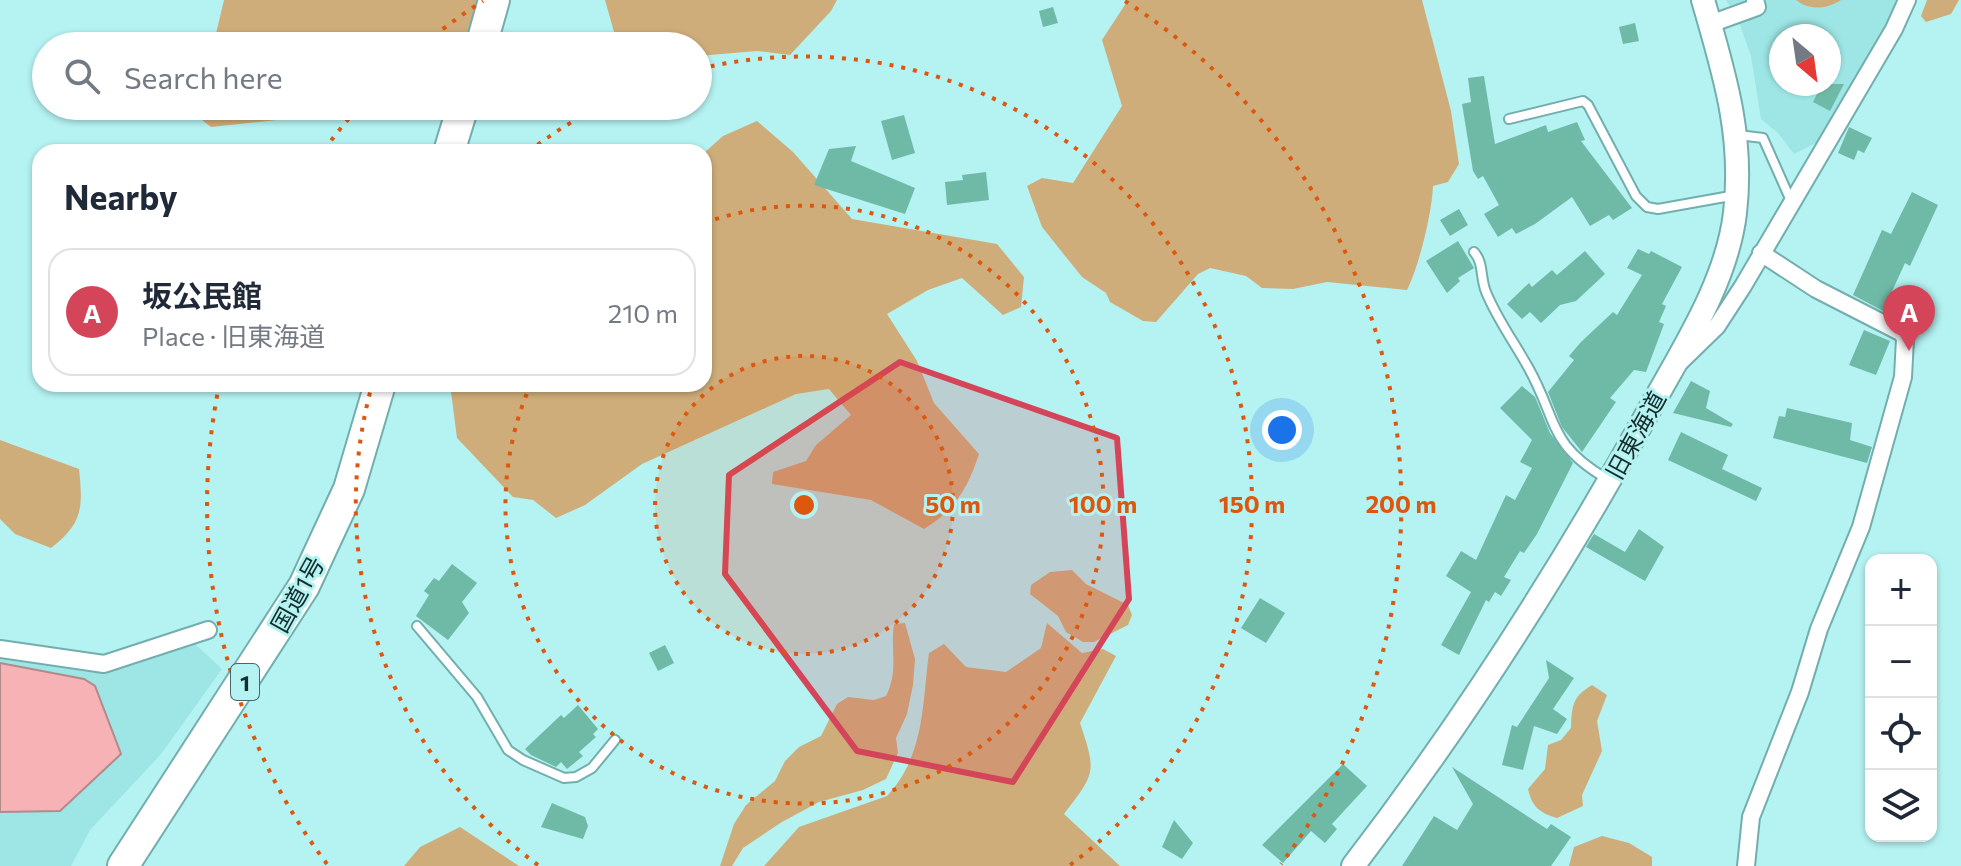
<!DOCTYPE html>
<meta charset="utf-8">
<style>
:root{--surface:#fff;--page:#f6f6f7;--text:#1f2937;--muted:#747a83;--line:#e0e1e3;--accent:#d5455a}
body{margin:0;font-family:Commissioner,"Noto Sans JP",sans-serif;background:var(--page);color:var(--text)}
.controls{position:absolute;right:24px;bottom:24px;display:grid;overflow:hidden;border-radius:16px;box-shadow:0 2px 6px #0004}
.controls button{width:72px;height:72px;display:grid;place-items:center;padding:0;border:0;border-bottom:2px solid var(--line);background:var(--surface);color:var(--text);font:40px sans-serif}
.compass{position:absolute;left:1769px;top:24px;width:72px;height:72px;border-radius:50%;background:var(--surface);box-shadow:0 2px 6px #0004;rotate:151deg}
.you{position:absolute;left:1282px;top:430px;width:28px;height:28px;margin:-20px;border:6px solid #fff;border-radius:50%;background:#1a73e8;box-shadow:0 0 0 12px #1a73e833}
.badge{display:grid;place-items:center;width:52px;height:52px;border-radius:50%;background:var(--accent);color:#fff;font-size:26px;font-weight:700}
.pin{position:absolute;translate:-50% -66px;filter:drop-shadow(0 2px 4px #0008)}
.pin::after{content:'';position:absolute;top:42px;width:28px;height:24px;background:inherit;clip-path:polygon(0 0,100% 0,50% 100%)}
.list{margin:0;padding:0;list-style:none}
h2{display:flex;justify-content:space-between;align-items:center;height:104px;margin:0;padding:0 32px;font-size:34px}
h2 small{font-size:26px;font-weight:400;color:var(--muted)}
.list li{display:grid;grid-template-columns:52px 1fr auto;gap:24px;align-items:center;box-sizing:border-box;height:128px;margin:0 16px 16px;padding:0 16px;border:2px solid var(--line);border-radius:24px}
.list b{display:block;font-size:30px;white-space:nowrap}
.list p{margin:0;font-size:26px;white-space:nowrap;color:var(--muted)}
.list em{font-size:26px;font-style:normal;color:var(--muted)}
.icon{flex:none;width:44px;height:44px;fill:none;stroke:currentColor;stroke-width:2;stroke-linecap:round;stroke-linejoin:round}
.map{position:relative;flex:none;width:1961px;height:866px;overflow:hidden}
.search{position:absolute;background:var(--surface);box-shadow:0 2px 6px #0004;left:32px;top:32px;width:680px;height:88px;display:flex;align-items:center;gap:20px;box-sizing:border-box;padding:0 28px;border-radius:44px;color:var(--muted);font-size:30px}
.panel{position:absolute;background:var(--surface);box-shadow:0 2px 6px #0004;left:32px;top:144px;width:680px;height:248px;border-radius:24px}
.map>svg:first-child{display:block}
</style>
<div class="map">
<svg width="1961" height="866" viewBox="0 0 1961 866">
<rect width="100%" height="100%" fill="#b5f2f2"/>
<g fill="#9ee5e5" fill-rule="evenodd">
<path d="M1726 0H1902L1824 139 1794 154 1778 133 1761 119 1751 56 1738 19ZM1781 36H1829V84H1781Z"/>
<polygon points="195,644 222,669 161,754 90,830 71,866 0,866 0,659 97,673"/>
</g>
<g fill="#cfad7a">
<polygon points="224,0 494,0 468,45 436,46 410,40 399,46 213,46"/>
<polygon points="605,0 837,0 831,11 790,55 757,51 698,56 698,46 618,46"/>
<path d="M1128 0H1422L1451 111 1459 164 1448 182 1433 186C1432 213 1419 266 1407 290L1327 282 1293 289 1262 288 1246 276 1210 268 1198 274 1156 322 1143 321 1110 302 1106 293 1082 277 1042 227 1027 186 1042 178 1073 183 1122 106 1102 40Z"/>
<path d="M1796 0H1841C1827 9 1810 11 1796 0Z"/>
<polygon points="1927,0 1959,0 1951,14 1926,22 1921,16"/>
<polygon points="184,106 328,106 286,119 211,127"/>
<path d="M757 121 793 152 852 219 997 244 1024 277 1021 307 1003 315 962 278 928 290 887 314 917 361 934 403 979 454C968 488 955 510 924 529L871 500 772 484 773 472 806 461 816 445 851 415 829 389 796 394 642 464 585 505 556 518 533 500 513 497 457 438 450 384H704V153L723 136Z"/>
<path d="M0 440 79 469C83 508 83 523 51 548L15 534 0 519Z"/>
<polygon points="1072,570 1086,584 1128,605 1132,615 1128,625 1094,642 1083,642 1066,632 1058,616 1030,594 1031,585 1050,572"/>
<path d="M905 623 915 659 913 685 907 714 896 738 898 753 886 779 863 790 819 802 782 822 743 848 732 866H720L734 824 746 805 775 781 785 761 799 747 821 736 837 704 848 697 874 700 886 696C899 671 890 649 894 624Z"/>
<path d="M1047 623 1082 653 1103 649 1116 656 1080 723C1097 773 1095 773 1064 814L1120 866H764L799 827 887 796C925 755 922 705 929 653L944 644 966 667 1006 672 1041 648Z"/>
<path d="M1592 685 1607 695 1597 721 1602 751 1582 795 1583 806 1557 818C1540 813 1532 807 1528 789L1545 769 1548 745 1561 740 1571 728C1572 706 1572 697 1592 685Z"/>
<polygon points="460,827 519,866 404,866 420,847"/>
<polygon points="1602,836 1629,843 1652,857 1652,866 1569,866 1574,847"/>
</g>
<polygon fill="#f6b2b5" stroke="#b28a8c" stroke-width="2" points="0,663 84,679 95,686 121,754 60,811 0,812"/>
<g fill="#6fbaa7">
<polygon points="1053,7 1058,23 1043,27 1039,11"/>
<polygon points="1635,23 1639,41 1623,44 1619,27"/>
<polygon points="1484,76 1495,144 1546,125 1548,132 1577,122 1585,140 1581,141 1632,208 1613,220 1609,215 1590,226 1572,197 1535,224 1516,234 1512,228 1498,237 1484,214 1499,205 1483,176 1478,179 1473,171 1462,104 1471,102 1468,78"/>
<polygon points="1822,84 1844,84 1830,111 1813,102"/>
<polygon points="904,115 915,153 892,160 881,121"/>
<polygon points="1849,127 1872,138 1864,153 1858,150 1854,160 1838,153"/>
<polygon points="856,146 851,161 915,188 905,214 814,185 829,149"/>
<polygon points="986,172 989,200 947,205 945,182 963,180 962,175"/>
<polygon points="1912,192 1938,205 1910,266 1905,263 1883,311 1853,295 1882,230 1891,234"/>
<polygon points="1459,209 1468,225 1450,236 1440,220"/>
<polygon points="1458,241 1474,268 1458,278 1460,281 1447,293 1426,261"/>
<polygon points="1638,249 1649,254 1651,251 1682,267 1662,304 1666,306 1659,322 1664,324 1646,372 1634,370 1610,398 1616,402 1582,452 1562,427 1548,392 1574,360 1569,356 1581,342 1613,312 1617,315 1642,275 1627,268"/>
<polygon points="1585,251 1605,274 1576,301 1560,305 1541,323 1530,312 1522,319 1507,304 1529,283 1532,287 1552,270 1557,275"/>
<polygon points="1864,330 1890,341 1876,375 1849,365"/>
<polygon points="1691,381 1710,391 1706,408 1733,424 1731,427 1673,413"/>
<polygon points="1522,386 1535,397 1550,433 1573,463 1537,534 1524,553 1520,551 1504,577 1511,580 1501,596 1495,592 1489,602 1486,600 1459,655 1441,645 1471,592 1446,576 1461,551 1476,560 1506,495 1515,500 1532,468 1520,462 1532,440 1500,408"/>
<polygon points="1787,408 1852,423 1850,440 1872,447 1867,463 1773,438 1779,416 1785,417"/>
<polygon points="1681,432 1728,455 1722,469 1762,488 1756,501 1668,460"/>
<polygon points="1639,529 1664,547 1645,581 1586,547 1594,534 1625,552"/>
<polygon points="452,564 477,583 462,602 469,613 448,640 416,616 429,595 424,591 434,578 439,581"/>
<polygon points="1260,598 1285,613 1266,643 1241,628"/>
<polygon points="665,645 674,663 658,671 649,653"/>
<polygon points="1546,660 1574,678 1553,709 1567,719 1557,734 1534,726 1523,770 1502,765 1512,725 1517,727 1549,678"/>
<polygon points="578,705 598,729 593,734 596,737 579,752 583,756 567,769 561,762 556,767 531,755 525,749 561,715 564,718"/>
<polygon points="1343,764 1367,786 1332,824 1337,829 1325,843 1311,831 1283,863 1262,845"/>
<polygon points="1452,767 1547,829 1551,824 1571,837 1551,866 1402,866 1434,816 1457,830 1473,804"/>
<polygon points="552,803 585,817 588,826 583,839 541,827"/>
<polygon points="1174,820 1193,843 1182,859 1162,847"/>
</g>
<g fill="none" stroke-linecap="round" stroke-linejoin="round">
<g stroke="#73aeae" stroke-width="12">
<g id="lane">
<polyline points="1509,119 1583,101 1588,105 1636,196 1647,207 1658,209 1736,195"/>
<polyline points="1738,135 1763,138 1791,201"/>
<path d="M1474 252C1484 263 1480 278 1486 292 1497 319 1514 342 1528 367 1558 420 1547 444 1607 479"/>
<polyline points="417,626 477,697 508,750 523,760 564,778 576,777 592,768 615,740"/>
</g>
</g>
<g stroke="#73aeae" stroke-width="20">
<g id="street">
<polyline points="1710,24 1757,7 1755,0"/>
<polyline points="1680,362 1717,326 1743,286 1894,29 1907,0"/>
<polyline points="0,649 104,664 208,630"/>
<polyline points="1746,866 1751,817 1800,692 1819,629 1861,527 1903,377 1905,339 1902,333 1816,289 1761,253"/>
</g>
</g>
<g stroke="#73aeae" stroke-width="26">
<path id="secondary" d="M1353 866C1465 720 1563 566 1652 405 1684 347 1727 281 1735 213 1744 135 1724 73 1703 0"/>
</g>
<g stroke="#73aeae" stroke-width="34">
<g id="highway">
<polyline points="481,46 494,0"/>
<polyline points="449,152 463,106"/>
<polyline points="123,866 304,586 349,489 380,384"/>
</g>
</g>
<use href="#lane" stroke="#fff" stroke-width="8"/>
<use href="#street" stroke="#fff" stroke-width="16"/>
<use href="#secondary" stroke="#fff" stroke-width="22"/>
<use href="#highway" stroke="#fff" stroke-width="30"/>
</g>
<path fill="#d5455a" fill-opacity="0.2" stroke="#d5455a" stroke-width="6" stroke-linejoin="round" d="M900 362 1117 438 1129 599 1013 782 857 751 725 574 729 475Z"/>
<circle cx="804" cy="505" r="149" fill="#dd570e" fill-opacity=".12"/>
<g fill="none" stroke="#dd570e" stroke-width="4" stroke-dasharray="4 8">
<circle cx="804" cy="505" r="149"/>
<path d="M704 223A299 299 0 1 1 530 386"/>
<path d="M538 865A448 448 0 0 1 372 385M528 152A448 448 0 0 1 597 108M699 69A448 448 0 0 1 1070 865"/>
<path d="M327 864A597 597 0 0 1 219 386M324 150A597 597 0 0 1 357 109M424 44A597 597 0 0 1 483 1M1125 1A597 597 0 0 1 1281 864"/>
</g>
<g text-anchor="middle" dominant-baseline="central" stroke-width="6" stroke-linejoin="round" paint-order="stroke">
<rect fill="#b5f2f2" stroke="#456868" stroke-width="2" x="231" y="664" width="28" height="36" rx="6"/>
<g font-size="22" font-weight="bold" fill="#152d2d">
<text x="245" y="682">1</text>
</g>
<g font-size="24" fill="#152d2d" stroke="#b5f2f2">
<text transform="translate(1635 435) rotate(-61)">旧東海道</text>
<text transform="translate(297 594) rotate(-61)">国道1号</text>
</g>
</g>
<circle cx="804" cy="505" r="12" fill="#dd570e" stroke="#b5f2f2" stroke-width="4"/>
<g font-size="24" text-anchor="middle" font-weight="bold" fill="#dd570e" stroke="#b5f2f2" stroke-width="6" stroke-linejoin="round" paint-order="stroke">
<text x="953" y="513">50 m</text>
<text x="1103" y="513">100 m</text>
<text x="1252" y="513">150 m</text>
<text x="1401" y="513">200 m</text>
</g>
</svg>
<div class="controls">
<button>+</button>
<button>−</button>
<button><svg class="icon" aria-label="locate" viewBox="0 0 24 24"><circle cx="12" cy="12" r="6"/><path d="M12 2v4M12 18v4M2 12h4M18 12h4"/></svg></button>
<button><svg class="icon" aria-label="layers" viewBox="0 0 24 24"><path d="M12 4l9 5-9 5-9-5zM3 14l9 5 9-5"/></svg></button>
</div>
<svg class="compass" viewBox="-18 -18 36 36"><path d="M0-13l5 13h-10z" fill="#e53935"/><path d="M0 13l5-13h-10z" fill="#747a83"/></svg>
<div class="you"></div>
<div class="pin badge" style="left:1909px;top:351px">A</div>
<div class="search"><svg class="icon" aria-label="search" viewBox="0 0 24 24"><circle cx="10" cy="10" r="6"/><path d="M15 15l6 6"/></svg>Search here</div>
<section class="panel">
<h2>Nearby<small></small></h2>
<ul class="list">
<li><span class="badge">A</span><div><b>坂公民館</b><p>Place · 旧東海道</p></div><em>210 m</em></li>
</ul>
</section>
</div>
